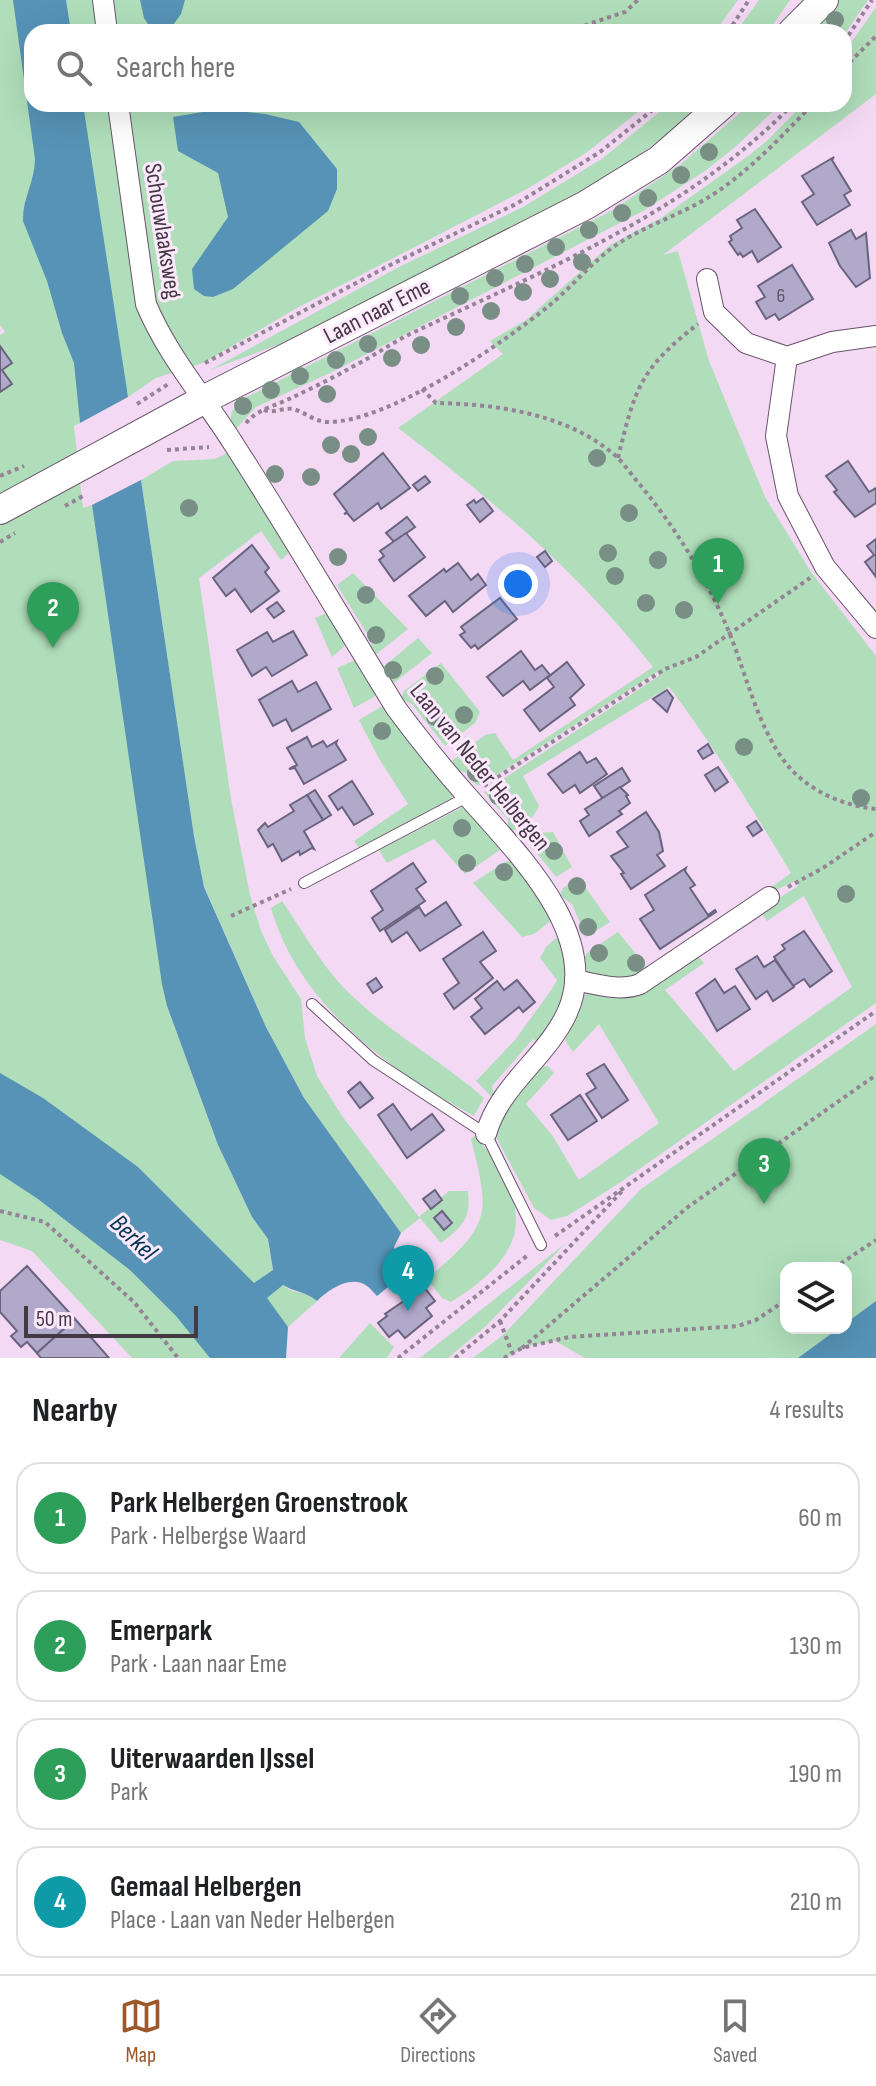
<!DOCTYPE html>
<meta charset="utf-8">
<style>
:root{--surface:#fff;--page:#f6f6f6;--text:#202124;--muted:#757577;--line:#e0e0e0;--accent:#9c572a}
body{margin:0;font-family:"Sofia Sans Condensed",sans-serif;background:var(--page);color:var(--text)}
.controls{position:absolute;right:24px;bottom:24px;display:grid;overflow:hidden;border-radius:16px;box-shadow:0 8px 32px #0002}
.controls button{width:72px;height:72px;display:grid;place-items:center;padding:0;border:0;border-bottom:2px solid var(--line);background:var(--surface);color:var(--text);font:40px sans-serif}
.scale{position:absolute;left:24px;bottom:20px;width:174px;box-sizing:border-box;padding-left:8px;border:4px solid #433943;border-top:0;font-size:22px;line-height:28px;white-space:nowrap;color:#433943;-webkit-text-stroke:6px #fee9ff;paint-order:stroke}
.you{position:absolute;left:518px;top:584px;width:28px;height:28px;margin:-20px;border:6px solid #fff;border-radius:50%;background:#1a73e8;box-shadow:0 0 0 12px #1a73e833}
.badge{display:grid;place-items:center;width:52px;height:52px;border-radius:50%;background:var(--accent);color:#fff;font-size:26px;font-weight:700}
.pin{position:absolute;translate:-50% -66px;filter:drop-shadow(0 2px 4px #0008)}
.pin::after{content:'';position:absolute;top:42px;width:28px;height:24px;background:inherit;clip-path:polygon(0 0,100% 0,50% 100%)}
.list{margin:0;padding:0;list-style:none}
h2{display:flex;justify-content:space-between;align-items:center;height:104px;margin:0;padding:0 32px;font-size:34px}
h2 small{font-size:26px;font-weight:400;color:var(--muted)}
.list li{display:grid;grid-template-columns:52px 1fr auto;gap:24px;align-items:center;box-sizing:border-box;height:112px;margin:0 16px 16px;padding:0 16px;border:2px solid var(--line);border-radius:24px}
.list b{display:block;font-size:30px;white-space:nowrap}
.list p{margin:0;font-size:26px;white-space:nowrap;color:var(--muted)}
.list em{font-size:26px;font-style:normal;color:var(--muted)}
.icon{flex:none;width:44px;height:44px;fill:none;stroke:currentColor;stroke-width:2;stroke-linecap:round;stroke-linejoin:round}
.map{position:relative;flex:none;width:876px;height:1358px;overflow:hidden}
.search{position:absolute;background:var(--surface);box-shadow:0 8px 32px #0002;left:24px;right:24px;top:24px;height:88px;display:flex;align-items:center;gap:20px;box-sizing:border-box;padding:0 28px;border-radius:24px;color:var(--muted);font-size:30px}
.sheet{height:616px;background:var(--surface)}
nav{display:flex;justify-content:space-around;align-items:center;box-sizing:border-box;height:112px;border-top:2px solid var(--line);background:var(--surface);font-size:22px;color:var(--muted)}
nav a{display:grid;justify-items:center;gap:4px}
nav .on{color:var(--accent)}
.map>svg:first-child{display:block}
</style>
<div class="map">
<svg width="876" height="1358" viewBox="0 0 876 1358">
<rect width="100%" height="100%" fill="#f4d9f5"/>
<g fill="#b0deba" fill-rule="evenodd">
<polygon points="0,0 738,0 715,32 32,32 32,104 648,104 586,153 527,189 297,308 203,363 156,378 128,397 127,391 79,414 80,423 74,426 83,508 92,505 167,1006 218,1145 252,1217 268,1239 273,1271 282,1285 292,1291 311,1295 317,1301 288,1327 277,1313 226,1358 132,1358 32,1251 0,1240 0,392 11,384 2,370 11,363 0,346 0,335 5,332 0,325"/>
<polygon points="759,0 790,0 768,32 736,32"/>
<polygon points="836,0 868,0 844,35 844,32 813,32"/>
<path d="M876 7V94L663 255 678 251 709 361 765 497 811 572 876 656V1003L621 1182 567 1216 551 1220 534 1208 497 1139V1120L540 1067 548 1066 554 1073 526 1104 552 1135 579 1180 659 1123 599 1024 573 1052 565 1040 586 993 698 956 704 963 665 990 734 1071 852 987 804 896 767 921 763 915 765 907 798 886 795 881 768 894 766 891 791 873C753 810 714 746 669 687L523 776 539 806C533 819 525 825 512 831L508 828V820L484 792 659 676 657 672 481 785H476L468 773 456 770 452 765 453 760 485 735 495 733 513 760 653 667C578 572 494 501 398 428L503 354 490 341 526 320 610 245 661 218 748 156 768 140 803 104H844V53Z"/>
<polygon points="669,104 706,104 619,171 566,203 369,305 283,343 210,370 397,268 523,207 603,158"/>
<path d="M750 104H781L734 148 705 171 643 211 330 373 256 407 235 430C226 418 232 408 243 399L613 210 681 164Z"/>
<path d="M229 452 290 552 281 560 261 531 199 578 231 799 250 895 261 931 273 956 301 999 305 1038 317 1076 342 1116 419 1217 449 1191H468C471 1219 463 1226 441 1243L420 1218 401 1233 304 1098 266 1027 204 886 194 836 141 480 173 461 215 459Z"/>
<polygon points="353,573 408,629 375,655 369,651 372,642 337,585"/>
<polygon points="327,613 347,644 332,657 315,618"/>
<polygon points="418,638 432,653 395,682 390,682 382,668"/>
<polygon points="355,660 376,693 374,697 354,708 337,668"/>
<polygon points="441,663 480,712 475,723 445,746 412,704 401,699 404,691"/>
<polygon points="381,707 385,707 453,794 452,798 359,848 354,841 408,804 378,757 359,720"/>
<polygon points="463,807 466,808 499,844 500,850 465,874 434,839 387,863 379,850"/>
<polygon points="553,832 572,867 556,877 527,841 539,833"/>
<polygon points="512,861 552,920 534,934 522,937 473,883 505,862"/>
<polygon points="578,877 610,922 586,937 572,904 560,895 563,888"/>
<path d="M282 901C303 931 321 965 347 991 388 1032 441 1060 484 1098L474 1116C390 1071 298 1004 271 908Z"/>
<polygon points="618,932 649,970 630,982 588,973 583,960 587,953"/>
<polygon points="556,938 560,939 567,971 561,1007 539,1043 533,1039 492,1086 494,1095 492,1097 476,1081 515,1040 552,989 557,980 540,958 546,947"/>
<path d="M876 1024V1343L842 1358H585L555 1341 528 1346 505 1358H473L503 1335 641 1189ZM786 1268H846V1328H786Z"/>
<path d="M474 1136C500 1160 526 1206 512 1241 502 1267 474 1288 451 1302L442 1298 427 1279C490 1225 491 1218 471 1139Z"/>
<polygon points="566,1243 486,1326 448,1358 420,1358"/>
<polygon points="370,1323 394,1347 387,1358 339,1358"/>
</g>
<g fill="#5693b7">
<path d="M13 0H66L71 32H32V104H83L128 397 80 423 74 363 62 333 47 281 23 221C22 200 35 181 35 159Z"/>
<polygon points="140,0 185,0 181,14 168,32 153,32 144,18"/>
<polygon points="220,109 265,114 299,122 337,169 337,189 328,211 233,289 213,297 204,296 194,289 192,269 228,217 218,173 178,151 173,117"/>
<path d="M141 480 194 836 204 887 266 1027 304 1098 401 1233 394 1247 399 1278 377 1296C373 1292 370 1288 367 1286 351 1274 328 1290 317 1301 307 1292 294 1292 283 1285L267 1298 288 1327 286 1358H210L176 1316 130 1270 38 1199 0 1174V1073L43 1098 138 1167 254 1283 273 1270 268 1239 252 1217 218 1145 167 1006 162 984 92 505Z"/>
<polygon points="876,1301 876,1358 798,1358 839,1328 846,1328 846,1323"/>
</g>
<g fill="#b1a9ca" stroke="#6a6380" stroke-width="2">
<polygon points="834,157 832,160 851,191 844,195 850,205 817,225 802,202 814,194 802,176"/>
<polygon points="755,209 781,247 758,262 752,251 743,257 740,253 738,255 729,242 732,240 730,236 742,228 737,220"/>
<polygon points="851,230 856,239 866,233 870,278 856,287 840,266 829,243"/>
<polygon points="792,265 813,299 779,320 775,314 766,319 756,302 765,297 758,286"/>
<polygon points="0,346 12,363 2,370 12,384 0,392"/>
<polygon points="383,453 410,488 381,509 378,503 354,521 347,513 344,514 347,512 334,494"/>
<polygon points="848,461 869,492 876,488 876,503 855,517 834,492 837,490 826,476"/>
<polygon points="425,476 430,482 418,491 413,485"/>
<polygon points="483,498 493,511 480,522 467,505 474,500 476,503"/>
<polygon points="407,517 415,527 394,542 386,533"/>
<polygon points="406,533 425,557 394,581 379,560 384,556 380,551"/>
<polygon points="876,539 876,577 865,562 874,555 867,546"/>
<polygon points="252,545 269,568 265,572 279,591 251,612 235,589 226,596 213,578"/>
<polygon points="545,551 552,561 545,567 537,557"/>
<polygon points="458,563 471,580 478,574 486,585 453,612 445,601 426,616 409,596 444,569 446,572"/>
<polygon points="500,598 517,619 478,649 475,645 471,648 460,635 465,632 461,627"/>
<polygon points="277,602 284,611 274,618 267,609"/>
<polygon points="293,631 307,655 272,676 266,667 252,676 237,650 267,632 273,642"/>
<polygon points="521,651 535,670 542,665 550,675 530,690 523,681 503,696 487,677"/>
<polygon points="567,662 584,685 570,698 575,705 540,731 524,710 554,687 547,678"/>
<polygon points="292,681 298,692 316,682 331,709 292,731 286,719 273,726 259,700"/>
<polygon points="667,690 673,698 667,712 653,699"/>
<polygon points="307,737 312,747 323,741 327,747 337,741 336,744 346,760 304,784 295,768 289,769 297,765 287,748"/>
<polygon points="708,744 713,753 703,759 698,751"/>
<polygon points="580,752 587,763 596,758 607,774 580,793 575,785 563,793 548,774"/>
<polygon points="718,767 728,782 715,791 705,775"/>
<polygon points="622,768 630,781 603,799 594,786"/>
<polygon points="352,781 373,814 354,825 342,807 338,810 329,796"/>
<polygon points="620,787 628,795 626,796 630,803 619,811 622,814 589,836 580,821 589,815 585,809"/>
<polygon points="315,790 331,815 323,820 307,795"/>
<polygon points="307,795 323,820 304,831 314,849 312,848 300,855 299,851 282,861 273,844 268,847 258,830 265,823 268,827 294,811 290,805"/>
<polygon points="646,812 659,832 663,851 657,855 665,866 631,889 621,874 624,873 611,856 628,847 617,832"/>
<polygon points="756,821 762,830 753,836 747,827"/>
<polygon points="413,863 426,882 416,889 425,901 380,931 372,918 383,910 371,891"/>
<polygon points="686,868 685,871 695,885 690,888 708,915 715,910 716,912 660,949 640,919 654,910 645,895"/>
<polygon points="446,902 461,925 420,951 407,932 392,942 385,930 419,907 425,916"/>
<polygon points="804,931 832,971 810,987 804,979 793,986 774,957 785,949 782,945"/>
<polygon points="483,932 496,951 480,962 493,978 454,1009 444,994 459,983 443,959"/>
<polygon points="757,956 764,967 775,960 794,987 773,1001 767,991 756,999 736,969"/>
<polygon points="376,978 382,987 373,993 367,984"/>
<polygon points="715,979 724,993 735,986 750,1009 717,1031 696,993"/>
<polygon points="517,980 535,1002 523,1012 519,1007 485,1034 471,1017 482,1008 475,999 497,981 504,990"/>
<polygon points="604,1064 628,1100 602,1118 586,1094 596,1088 587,1074"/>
<polygon points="360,1082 373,1098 360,1108 348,1092"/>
<polygon points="580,1095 597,1121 568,1140 551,1115"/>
<polygon points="393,1104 411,1130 432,1114 444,1130 407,1158 378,1115"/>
<polygon points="435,1190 442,1200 431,1209 423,1199"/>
<polygon points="442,1211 452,1223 444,1230 434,1218"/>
<polygon points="27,1266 75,1319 37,1353 27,1342 21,1347 11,1336 17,1331 0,1312 0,1291"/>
<polygon points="424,1287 435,1301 426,1308 432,1316 405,1338 398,1330 389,1337 378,1323 387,1316 385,1314"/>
<polygon points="75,1319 109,1358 41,1358 37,1353"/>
</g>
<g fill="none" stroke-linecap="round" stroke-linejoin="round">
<g stroke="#69536a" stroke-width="12">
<g id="lane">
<polyline points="304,883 467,797"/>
<polyline points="312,1004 373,1060 486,1134 541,1245"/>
</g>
</g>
<g stroke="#69536a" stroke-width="22">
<g id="street">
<polyline points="103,0 107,32"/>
<path d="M118 104 146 304C167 355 204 397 233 443 289 530 342 620 396 708 419 739 443 769 469 798 515 851 603 935 567 1013 547 1057 499 1086 486 1134"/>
<polyline points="707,279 714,312 746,343 787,357 832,342 876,336"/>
<polyline points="787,357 776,436 788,496 825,567 876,628"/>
<path d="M575 980C596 984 620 992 640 984L769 897"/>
</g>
</g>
<g stroke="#69536a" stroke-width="30">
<g id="secondary">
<polyline points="792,32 824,0"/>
<polyline points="0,510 203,400 586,205 659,160 723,104"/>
</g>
</g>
<g stroke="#958396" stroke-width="4" stroke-dasharray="4 4" stroke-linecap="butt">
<polyline points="521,32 574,29 625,12 638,0"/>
<polyline points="728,32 749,0"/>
<polyline points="844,42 872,0"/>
<polyline points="844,68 876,36"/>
<polyline points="205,363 392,264 516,204 600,152 660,104"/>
<path d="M422 389 436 403C497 404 570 414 618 458 626 466 633 477 641 486 678 531 709 582 731 637 748 680 763 746 799 777 821 796 848 806 876 809"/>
<polyline points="137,404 170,383"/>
<path d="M264 410C274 414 283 407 293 409 305 412 313 421 327 422 388 423 502 344 550 305 570 288 587 268 608 251 636 229 673 218 704 200 745 176 780 138 813 104"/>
<path d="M246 423C257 410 271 407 287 400 308 390 331 379 352 367 372 357 390 344 410 334 545 270 687 213 793 104"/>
<polyline points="167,450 209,447"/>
<path d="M618 458C635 388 640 369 698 324"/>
<polyline points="0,476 24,466"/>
<polyline points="65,506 85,495"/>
<polyline points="0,542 15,533"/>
<polyline points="484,786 665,669 696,657 810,578"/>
<polyline points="788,887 823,868 876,832"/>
<polyline points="231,916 291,889"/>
<polyline points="0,1211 45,1222 134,1302 178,1358"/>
<polyline points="555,1236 876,1011"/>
<polyline points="834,1268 876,1240"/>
<polyline points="500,1321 512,1353"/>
<polyline points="522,1348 688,1207 876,1075"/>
<polyline points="398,1358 528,1255"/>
<polyline points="455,1358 500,1321 623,1190"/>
<polyline points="504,1358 522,1348 569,1337 738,1326 756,1320 786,1300"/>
</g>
<use href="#lane" stroke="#fff" stroke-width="10"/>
<use href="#street" stroke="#fff" stroke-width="20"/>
<use href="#secondary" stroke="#fff" stroke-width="28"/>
</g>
<g fill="#798f85">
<circle cx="835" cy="20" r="9"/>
<circle cx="709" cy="152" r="9"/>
<circle cx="681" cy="175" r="9"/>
<circle cx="648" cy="198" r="9"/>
<circle cx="622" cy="213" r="9"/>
<circle cx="589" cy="230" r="9"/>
<circle cx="556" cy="247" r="9"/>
<circle cx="582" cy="262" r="9"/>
<circle cx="525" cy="264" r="9"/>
<circle cx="495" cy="278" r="9"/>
<circle cx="550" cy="279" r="9"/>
<circle cx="523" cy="292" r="9"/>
<circle cx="460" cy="296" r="9"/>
<circle cx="491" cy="311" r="9"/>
<circle cx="456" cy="327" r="9"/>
<circle cx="368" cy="344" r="9"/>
<circle cx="421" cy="345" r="9"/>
<circle cx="392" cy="358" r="9"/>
<circle cx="336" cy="360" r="9"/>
<circle cx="300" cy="376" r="9"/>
<circle cx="271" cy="390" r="9"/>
<circle cx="327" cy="394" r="9"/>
<circle cx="243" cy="406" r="9"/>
<circle cx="368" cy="437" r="9"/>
<circle cx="331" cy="445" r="9"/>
<circle cx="351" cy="454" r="9"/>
<circle cx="597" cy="458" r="9"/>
<circle cx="275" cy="474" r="9"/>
<circle cx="311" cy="477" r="9"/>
<circle cx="189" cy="508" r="9"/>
<circle cx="629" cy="513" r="9"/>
<circle cx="608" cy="553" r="9"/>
<circle cx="338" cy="557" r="9"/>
<circle cx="658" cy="560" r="9"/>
<circle cx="615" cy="576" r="9"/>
<circle cx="366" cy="595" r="9"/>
<circle cx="646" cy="603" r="9"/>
<circle cx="684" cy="610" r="9"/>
<circle cx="376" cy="635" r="9"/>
<circle cx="393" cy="670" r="9"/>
<circle cx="435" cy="676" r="9"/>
<circle cx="464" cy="715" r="9"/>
<circle cx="435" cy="717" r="9"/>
<circle cx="382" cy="731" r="9"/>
<circle cx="744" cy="747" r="9"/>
<circle cx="476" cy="773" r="9"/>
<circle cx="498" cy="796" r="9"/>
<circle cx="861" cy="798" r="9"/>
<circle cx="462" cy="828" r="9"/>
<circle cx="554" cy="851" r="9"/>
<circle cx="467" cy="863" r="9"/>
<circle cx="504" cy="872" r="9"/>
<circle cx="577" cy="886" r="9"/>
<circle cx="846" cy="894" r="9"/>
<circle cx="588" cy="927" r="9"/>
<circle cx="599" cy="953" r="9"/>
<circle cx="636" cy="963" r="9"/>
</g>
<g text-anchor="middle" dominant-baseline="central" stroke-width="6" stroke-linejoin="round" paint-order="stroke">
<g font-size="20" fill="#5e5565">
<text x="781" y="296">6</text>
</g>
<g font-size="24" fill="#433943" stroke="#fee9ff">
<text transform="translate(163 231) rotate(81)">Schouwlaaksweg</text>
<text transform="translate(377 311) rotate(-27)">Laan naar Eme</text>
<text transform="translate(480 767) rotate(51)">Laan van Neder Helbergen</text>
</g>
<g font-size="26" font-style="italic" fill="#00354f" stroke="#fee9ff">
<text transform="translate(133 1238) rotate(44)">Berkel</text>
</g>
</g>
</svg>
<div class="controls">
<button><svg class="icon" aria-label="layers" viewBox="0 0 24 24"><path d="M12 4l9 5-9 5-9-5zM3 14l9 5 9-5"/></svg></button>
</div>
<div class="scale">50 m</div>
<div class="you"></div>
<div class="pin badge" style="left:718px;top:604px;background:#2e9e5b">1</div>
<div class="pin badge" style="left:53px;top:648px;background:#2e9e5b">2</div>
<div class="pin badge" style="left:764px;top:1204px;background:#2e9e5b">3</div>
<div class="pin badge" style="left:408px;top:1311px;background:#0f9aa8">4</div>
<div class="search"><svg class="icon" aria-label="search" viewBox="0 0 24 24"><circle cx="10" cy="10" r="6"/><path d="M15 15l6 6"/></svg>Search here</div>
</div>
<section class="sheet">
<h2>Nearby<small>4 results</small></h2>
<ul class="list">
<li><span class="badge" style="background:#2e9e5b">1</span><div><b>Park Helbergen Groenstrook</b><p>Park · Helbergse Waard</p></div><em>60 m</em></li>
<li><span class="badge" style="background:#2e9e5b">2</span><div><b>Emerpark</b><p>Park · Laan naar Eme</p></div><em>130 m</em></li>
<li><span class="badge" style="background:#2e9e5b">3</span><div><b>Uiterwaarden IJssel</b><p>Park</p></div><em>190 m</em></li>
<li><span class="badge" style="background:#0f9aa8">4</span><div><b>Gemaal Helbergen</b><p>Place · Laan van Neder Helbergen</p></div><em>210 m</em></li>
</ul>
</section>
<nav>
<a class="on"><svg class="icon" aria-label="map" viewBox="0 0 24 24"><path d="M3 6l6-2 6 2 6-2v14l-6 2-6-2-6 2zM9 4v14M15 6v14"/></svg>Map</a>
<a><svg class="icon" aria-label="directions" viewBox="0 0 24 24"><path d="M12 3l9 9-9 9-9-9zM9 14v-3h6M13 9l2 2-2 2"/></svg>Directions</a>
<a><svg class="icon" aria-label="saved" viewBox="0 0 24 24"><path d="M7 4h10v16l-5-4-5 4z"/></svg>Saved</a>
</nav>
